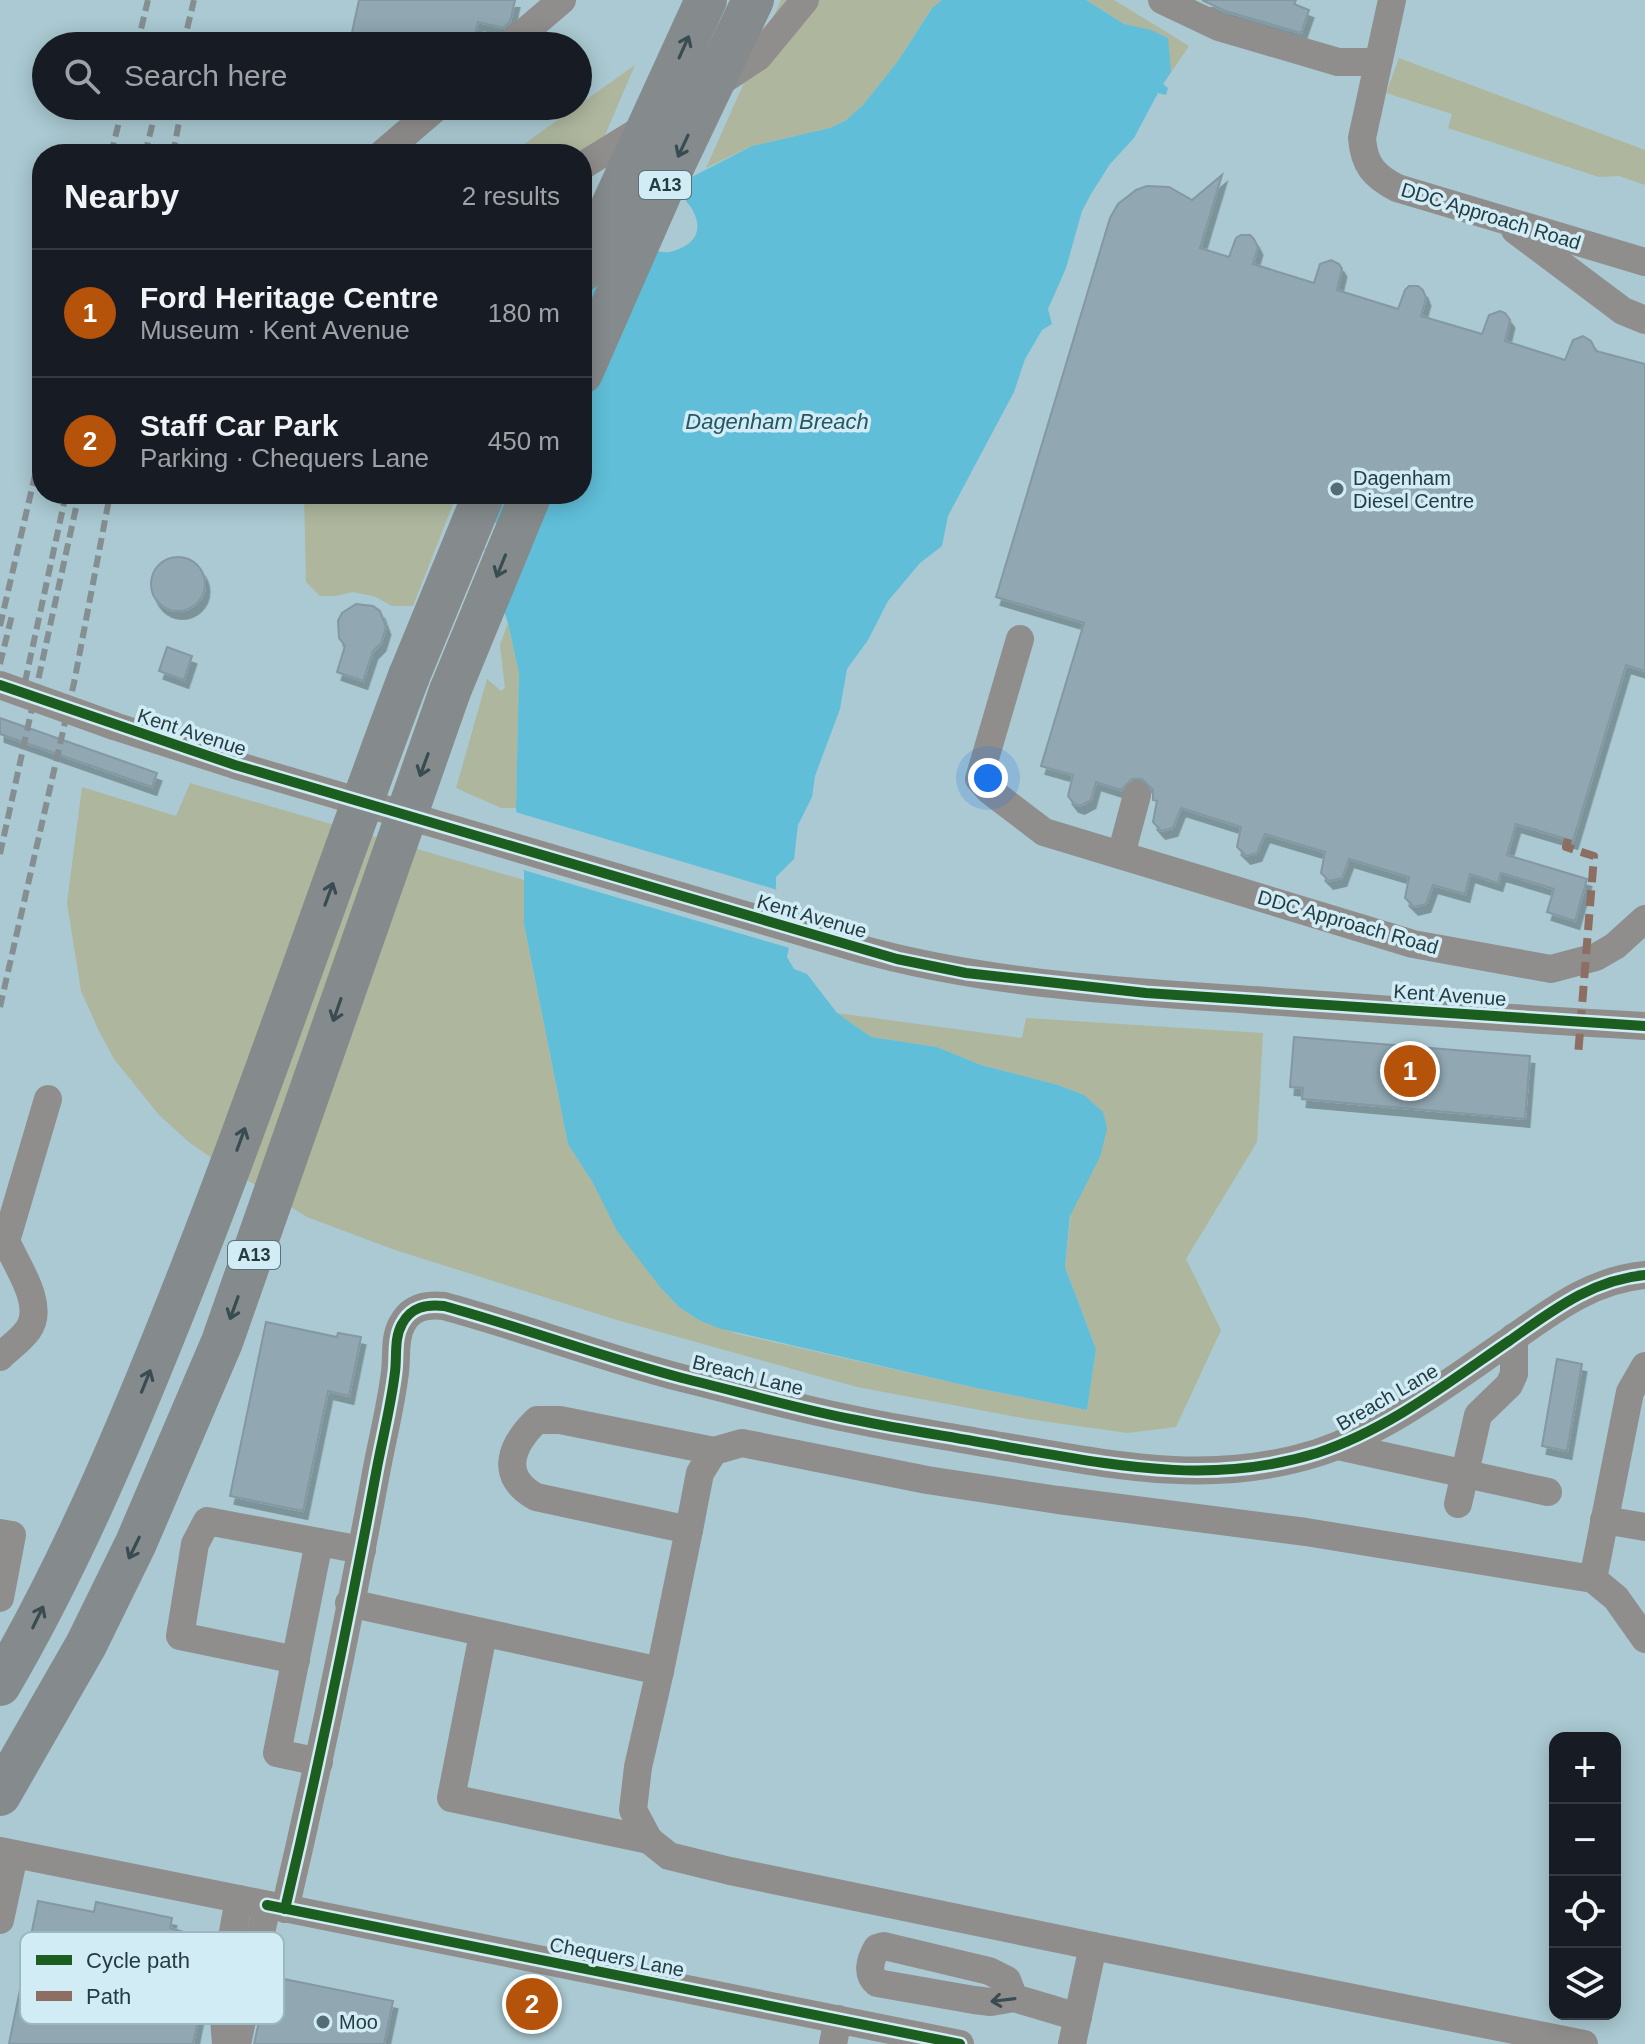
<!DOCTYPE html>
<meta charset="utf-8">
<style>
:root{--surface:#171b24;--page:#242831;--text:#f1f3f6;--muted:#9ea1a6;--line:#363941;--accent:#b45309}
body{margin:0;font-family:Helvetica,sans-serif;background:var(--page);color:var(--text)}
.controls{position:absolute;right:24px;bottom:24px;display:grid;overflow:hidden;border-radius:16px;box-shadow:0 4px 20px #0003}
.controls button{width:72px;height:72px;display:grid;place-items:center;padding:0;border:0;border-bottom:2px solid var(--line);background:var(--surface);color:var(--text);font:40px sans-serif}
.you{position:absolute;left:988px;top:778px;width:28px;height:28px;margin:-20px;border:6px solid #fff;border-radius:50%;background:#1a73e8;box-shadow:0 0 0 12px #1a73e833}
.badge{display:grid;place-items:center;width:52px;height:52px;border-radius:50%;background:var(--accent);color:#fff;font-size:26px;font-weight:700}
.pin{position:absolute;translate:-50% -50%;border:4px solid #fff;box-shadow:0 2px 8px #0006}
.list{margin:0;padding:0;list-style:none}
h2{display:flex;justify-content:space-between;align-items:center;height:104px;margin:0;padding:0 32px;font-size:34px}
h2 small{font-size:26px;font-weight:400;color:var(--muted)}
.list li{display:grid;grid-template-columns:52px 1fr auto;gap:24px;align-items:center;box-sizing:border-box;height:128px;padding:0 32px;border-top:2px solid var(--line)}
.list b{display:block;font-size:30px;white-space:nowrap}
.list p{margin:0;font-size:26px;white-space:nowrap;color:var(--muted)}
.list em{font-size:26px;font-style:normal;color:var(--muted)}
.icon{flex:none;width:44px;height:44px;fill:none;stroke:currentColor;stroke-width:2;stroke-linecap:round;stroke-linejoin:round}
.map{position:relative;flex:none;width:1645px;height:2044px;overflow:hidden}
.search{position:absolute;background:var(--surface);box-shadow:0 4px 20px #0003;left:32px;top:32px;width:560px;height:88px;display:flex;align-items:center;gap:20px;box-sizing:border-box;padding:0 28px;border-radius:44px;color:var(--muted);font-size:30px}
.panel{position:absolute;background:var(--surface);box-shadow:0 4px 20px #0003;left:32px;top:144px;width:560px;height:360px;border-radius:32px}
.map>svg:first-child{display:block}
</style>
<div class="map">
<svg width="1645" height="2044" viewBox="0 0 1645 2044">
<defs>
<filter id="shadow"><feDropShadow dx="4.5" dy="8" stdDeviation="0" flood-color="#0004"/></filter>
</defs>
<rect width="100%" height="100%" fill="#aac9d2"/>
<g fill="#aeb79e">
<polygon points="781,0 942,0 931,9 898,61 863,105 845,121 830,128 752,146 706,168"/>
<polygon points="1086,0 1114,0 1189,46 1163,84 1124,24"/>
<polygon points="1399,58 1645,150 1645,185 1619,176 1599,177 1448,128 1452,114 1386,93"/>
<polygon points="635,65 582,189 582,154 510,154"/>
<polygon points="304,494 457,494 413,606 392,606 376,597 353,592 335,596 320,596 306,582"/>
<polygon points="508,623 519,673 516,808 501,808 456,788 487,679 501,691 505,688 500,645"/>
<polygon points="190,783 524,880 524,924 568,1144 660,1287 679,1307 697,1319 738,1334 972,1387 1087,1410 1096,1349 1065,1267 1084,1095 1058,1085 981,1065 937,1047 871,1037 837,1013 1022,1038 1026,1018 1263,1033 1257,1142 1186,1259 1221,1330 1176,1427 1127,1433 1028,1419 857,1387 617,1320 395,1250 307,1217 216,1161 190,1143 159,1115 114,1059 98,1029 81,991 67,903 82,787 176,816"/>
</g>
<path fill="#60bed8" d="M942 0H1086L1124 24 1151 30 1168 38 1171 72 1163 84 1168 88 1166 95 1158 93 1134 138 1110 164 1091 194 1082 211 1066 268 1048 309 1052 324 1042 330 1025 359 1014 392 948 516 942 546 920 563 888 601 868 640 847 669 840 709 815 776 812 797 798 825 794 859 776 877V888L790 942 787 957 794 969 807 974 837 1013 871 1037 937 1047 981 1065 1058 1085 1084 1095 1103 1112 1107 1129 1100 1157 1070 1216 1065 1267 1096 1349 1087 1410 972 1387 718 1328 697 1319 679 1307 660 1287 617 1231 593 1183 568 1144 524 924V873L516 808 519 673 508 623 484 548 520 562 530 537 473 514 466 494H582V246L628 234C638 240 651 251 663 252 669 253 675 251 681 248 704 238 700 217 686 201V180L752 146 830 128 845 121 863 105 898 61 932 8Z"/>
<polygon fill="#aac9d2" points="512,811 781,891 794,942 793,949 520,869"/>
<g fill="#91a7b1" stroke="#8398a2" stroke-width="2" filter="url(#shadow)">
<polygon points="359,0 515,0 510,22 503,28 478,22 472,46 349,46"/>
<polygon points="1202,0 1296,0 1294,4 1309,10 1301,33 1225,11"/>
<polygon points="1222,175 1200,248 1229,257 1236,238 1241,235 1250,235 1254,239 1258,247 1253,264 1314,283 1320,264 1331,260 1339,264 1342,269 1337,290 1398,309 1405,290 1409,286 1418,286 1423,290 1426,298 1421,316 1482,334 1489,315 1500,311 1505,313 1510,320 1505,341 1565,360 1573,340 1583,336 1591,341 1596,351 1645,364 1645,671 1626,665 1573,841 1516,824 1507,855 1587,879 1575,921 1547,912 1554,889 1501,873 1498,883 1470,874 1465,894 1433,885 1426,904 1414,907 1405,898 1409,877 1349,859 1342,878 1329,881 1321,873 1325,852 1265,834 1257,853 1246,856 1237,847 1241,827 1181,808 1173,828 1161,831 1153,822 1157,801 1153,800 1153,790 1142,779 1132,779 1121,790 1096,782 1091,800 1080,806 1074,804 1068,796 1073,775 1041,766 1084,623 996,597 1110,218 1118,204 1136,190 1147,186 1169,187 1192,200"/>
<circle cx="178" cy="584" r="27"/>
<polygon points="356,604 373,606 380,611 386,627 381,643 373,651 363,681 337,672 345,646 339,638 338,621 342,613"/>
<polygon points="167,647 192,656 184,680 159,671"/>
<polygon points="0,718 157,773 152,787 0,734"/>
<polygon points="1294,1037 1530,1056 1525,1119 1302,1099 1303,1088 1290,1087"/>
<polygon points="266,1322 337,1337 338,1333 361,1337 349,1396 328,1391 303,1511 230,1496"/>
<polygon points="1557,1359 1582,1364 1567,1451 1542,1446"/>
<polygon points="38,1901 94,1912 96,1902 172,1918 170,1928 214,1941 193,2044 9,2044"/>
<polygon points="269,1976 393,2001 384,2044 254,2044"/>
</g>
<g fill="none" stroke-linecap="round" stroke-linejoin="round">
<g stroke="#8f8e8c" stroke-width="28">
<polyline points="1162,0 1219,27 1338,62 1377,62"/>
<path d="M1392 0 1362 138C1364 165 1374 176 1397 188L1645 262"/>
<polyline points="508,46 562,0"/>
<polyline points="714,86 758,57 805,0"/>
<polyline points="382,154 438,106"/>
<polyline points="582,166 647,126"/>
<polyline points="1515,230 1623,311 1645,320"/>
<polyline points="1020,639 979,779 989,790 1044,832 1413,944 1551,969 1596,957 1615,946 1645,919"/>
<path d="M114 726 235 765 857 948C985 984 1120 991 1252 1000 1383 1009 1514 1019 1645 1026"/>
<polyline points="1121,855 1137,795"/>
<path d="M0 1357C9 1348 21 1340 28 1330 46 1305 16 1265 6 1241L48 1099"/>
<polyline points="1338,1446 1548,1492"/>
<polyline points="1458,1504 1478,1415 1509,1385 1514,1374 1514,1337"/>
<polyline points="1604,1520 1645,1527"/>
<polyline points="689,1530 700,1473 714,1451 742,1443 927,1480 1058,1500 1306,1532 1593,1579 1630,1392 1645,1366"/>
<polyline points="0,1533 12,1535 0,1598"/>
<polyline points="1593,1579 1616,1598 1645,1639"/>
<polyline points="349,1603 660,1671 638,1767 633,1810 649,1840"/>
<polyline points="483,1634 451,1798 649,1840 669,1856 730,1871 1093,1946 1072,2044"/>
<polyline points="296,1660 180,1636 195,1544 207,1521 319,1542"/>
<path d="M660 1671 689 1530 536 1497C498 1476 511 1445 537 1420H560L714 1451"/>
<polyline points="319,1762 277,1753 319,1542 362,1550"/>
<polyline points="0,1851 960,2044"/>
<path d="M285 1909C319 1765 349 1619 376 1473 382 1440 391 1406 395 1372 397 1356 394 1338 402 1324 411 1307 426 1304 444 1306 524 1328 602 1357 682 1378 740 1392 798 1409 856 1420 904 1430 953 1437 1001 1446 1108 1464 1209 1487 1317 1453 1387 1430 1449 1382 1509 1341 1552 1311 1591 1280 1645 1275"/>
<polyline points="0,1920 14,1855"/>
<polyline points="1093,1946 1584,2044"/>
<path d="M1014 1998 1007 1980 989 1971 884 1946 877 1948C870 1960 866 1974 877 1983L974 2000 991 2002 1014 1998 1078 2017"/>
<polyline points="226,2044 222,1992 239,1899"/>
<polyline points="237,2044 267,1905"/>
<polyline points="833,2044 838,2019"/>
</g>
<g stroke="#858b8c" stroke-width="42">
<polyline points="409,676 484,494"/>
<polyline points="450,691 531,494"/>
</g>
<g stroke="#858e91" stroke-width="6" stroke-dasharray="12 6" stroke-linecap="butt">
<polyline points="137,46 148,0"/>
<polyline points="183,46 194,0"/>
<polyline points="111,154 123,106"/>
<polyline points="145,154 157,106"/>
<polyline points="173,154 182,106"/>
<polyline points="0,626 42,445"/>
<polyline points="0,664 12,615"/>
<polyline points="25,682 66,494"/>
<polyline points="0,854 79,494"/>
<polyline points="0,1007 74,683 110,494"/>
</g>
<polyline stroke="#8f8e8c" stroke-width="28" points="0,685 114,726"/>
<g stroke="#858b8c" stroke-width="42">
<polyline points="582,271 706,0"/>
<polyline points="582,373 660,195 753,0"/>
<path d="M0 1685C66 1572 118 1451 167 1329 254 1114 327 893 409 676"/>
<polyline points="0,1795 86,1645 136,1543 222,1342 450,691"/>
</g>
<polyline stroke="#8d6e63" stroke-width="8" stroke-dasharray="16 8" stroke-linecap="butt" points="1568,839 1566,847 1594,856 1578,1056"/>
<g stroke="#d1ecf5" stroke-width="15">
<g id="cycleway">
<polyline points="0,685 235,765 897,959 966,973 1146,993 1645,1026"/>
<polyline points="267,1905 960,2044"/>
<path d="M285 1909C319 1765 349 1619 376 1473 382 1440 391 1406 395 1372 397 1356 394 1338 402 1324 411 1307 426 1304 444 1306 524 1328 602 1357 682 1378 740 1392 798 1409 856 1420 904 1430 953 1437 1001 1446 1108 1464 1209 1487 1317 1453 1387 1430 1449 1382 1509 1341 1552 1311 1591 1280 1645 1275"/>
</g>
</g>
<use href="#cycleway" stroke="#1b5e20" stroke-width="10"/>
</g>
<defs><path id="oneway-shaft" d="M-6 0H5M1.5-3L5.5 0L1.5 3" fill="none" stroke-width="1.6" stroke-linecap="round" stroke-linejoin="round" transform="scale(2)"/></defs>
<g stroke="#384c52">
<use href="#oneway-shaft" transform="translate(684 47) rotate(-66)"/>
<use href="#oneway-shaft" transform="translate(683 146) rotate(115)"/>
<use href="#oneway-shaft" transform="translate(501 566) rotate(112)"/>
<use href="#oneway-shaft" transform="translate(424 765) rotate(110)"/>
<use href="#oneway-shaft" transform="translate(329 894) rotate(-70)"/>
<use href="#oneway-shaft" transform="translate(337 1010) rotate(109)"/>
<use href="#oneway-shaft" transform="translate(241 1139) rotate(-70)"/>
<use href="#oneway-shaft" transform="translate(234 1308) rotate(110)"/>
<use href="#oneway-shaft" transform="translate(146 1381) rotate(-68)"/>
<use href="#oneway-shaft" transform="translate(134 1548) rotate(116)"/>
<use href="#oneway-shaft" transform="translate(38 1617) rotate(-64)"/>
</g>
<use stroke="#3a4c52" href="#oneway-shaft" transform="translate(1003 2000) rotate(173)"/>
<g fill="#546d75" stroke="#d1ecf5" stroke-width="3">
<circle cx="1337" cy="489" r="8"/>
<circle cx="323" cy="2022" r="8"/>
</g>
<g text-anchor="middle" dominant-baseline="central" stroke-width="7" stroke-linejoin="round" paint-order="stroke">
<g fill="#d1ecf5" stroke="#597178" stroke-width="2">
<rect x="639" y="171" width="52" height="28" rx="6"/>
<rect x="228" y="1241" width="52" height="28" rx="6"/>
</g>
<g font-size="18" font-weight="bold" fill="#253c43">
<text x="665" y="185">A13</text>
<text x="254" y="1255">A13</text>
</g>
<g font-size="20" fill="#253c43" stroke="#d1ecf5">
<text transform="translate(1491 216) rotate(17)">DDC Approach Road</text>
<text transform="translate(192 732) rotate(18)">Kent Avenue</text>
<text transform="translate(812 916) rotate(16)">Kent Avenue</text>
<text transform="translate(1348 922) rotate(16)">DDC Approach Road</text>
<text transform="translate(1450 995) rotate(4)">Kent Avenue</text>
<text transform="translate(748 1375) rotate(14)">Breach Lane</text>
<text transform="translate(1387 1397) rotate(-30)">Breach Lane</text>
<text transform="translate(617 1957) rotate(11)">Chequers Lane</text>
</g>
<g font-size="20" fill="#253c43" stroke="#d1ecf5" text-anchor="start">
<text x="1353" y="478">Dagenham<tspan x="1353" dy="23">Diesel Centre</tspan></text>
<text x="339" y="2022">Moo</text>
</g>
<g font-size="22" font-style="italic" fill="#255664" stroke="#d1ecf5">
<text x="777" y="421">Dagenham Breach</text>
</g>
</g>
<rect x="20" y="1932" width="264" height="92" rx="12" fill="#d1ecf5" stroke="#9db7c0" stroke-width="2"/>
<rect x="36" y="1955" width="36" height="10" fill="#1b5e20"/>
<rect x="36" y="1991" width="36" height="10" fill="#8d6e63"/>
<g font-size="22" fill="#253c43">
<text x="86" y="1968">Cycle path</text>
<text x="86" y="2004">Path</text>
</g>
</svg>
<div class="controls">
<button>+</button>
<button>−</button>
<button><svg class="icon" aria-label="locate" viewBox="0 0 24 24"><circle cx="12" cy="12" r="6"/><path d="M12 2v4M12 18v4M2 12h4M18 12h4"/></svg></button>
<button><svg class="icon" aria-label="layers" viewBox="0 0 24 24"><path d="M12 4l9 5-9 5-9-5zM3 14l9 5 9-5"/></svg></button>
</div>
<div class="you"></div>
<div class="pin badge" style="left:1410px;top:1071px">1</div>
<div class="pin badge" style="left:532px;top:2004px">2</div>
<div class="search"><svg class="icon" aria-label="search" viewBox="0 0 24 24"><circle cx="10" cy="10" r="6"/><path d="M15 15l6 6"/></svg>Search here</div>
<section class="panel">
<h2>Nearby<small>2 results</small></h2>
<ul class="list">
<li><span class="badge">1</span><div><b>Ford Heritage Centre</b><p>Museum · Kent Avenue</p></div><em>180 m</em></li>
<li><span class="badge">2</span><div><b>Staff Car Park</b><p>Parking · Chequers Lane</p></div><em>450 m</em></li>
</ul>
</section>
</div>
